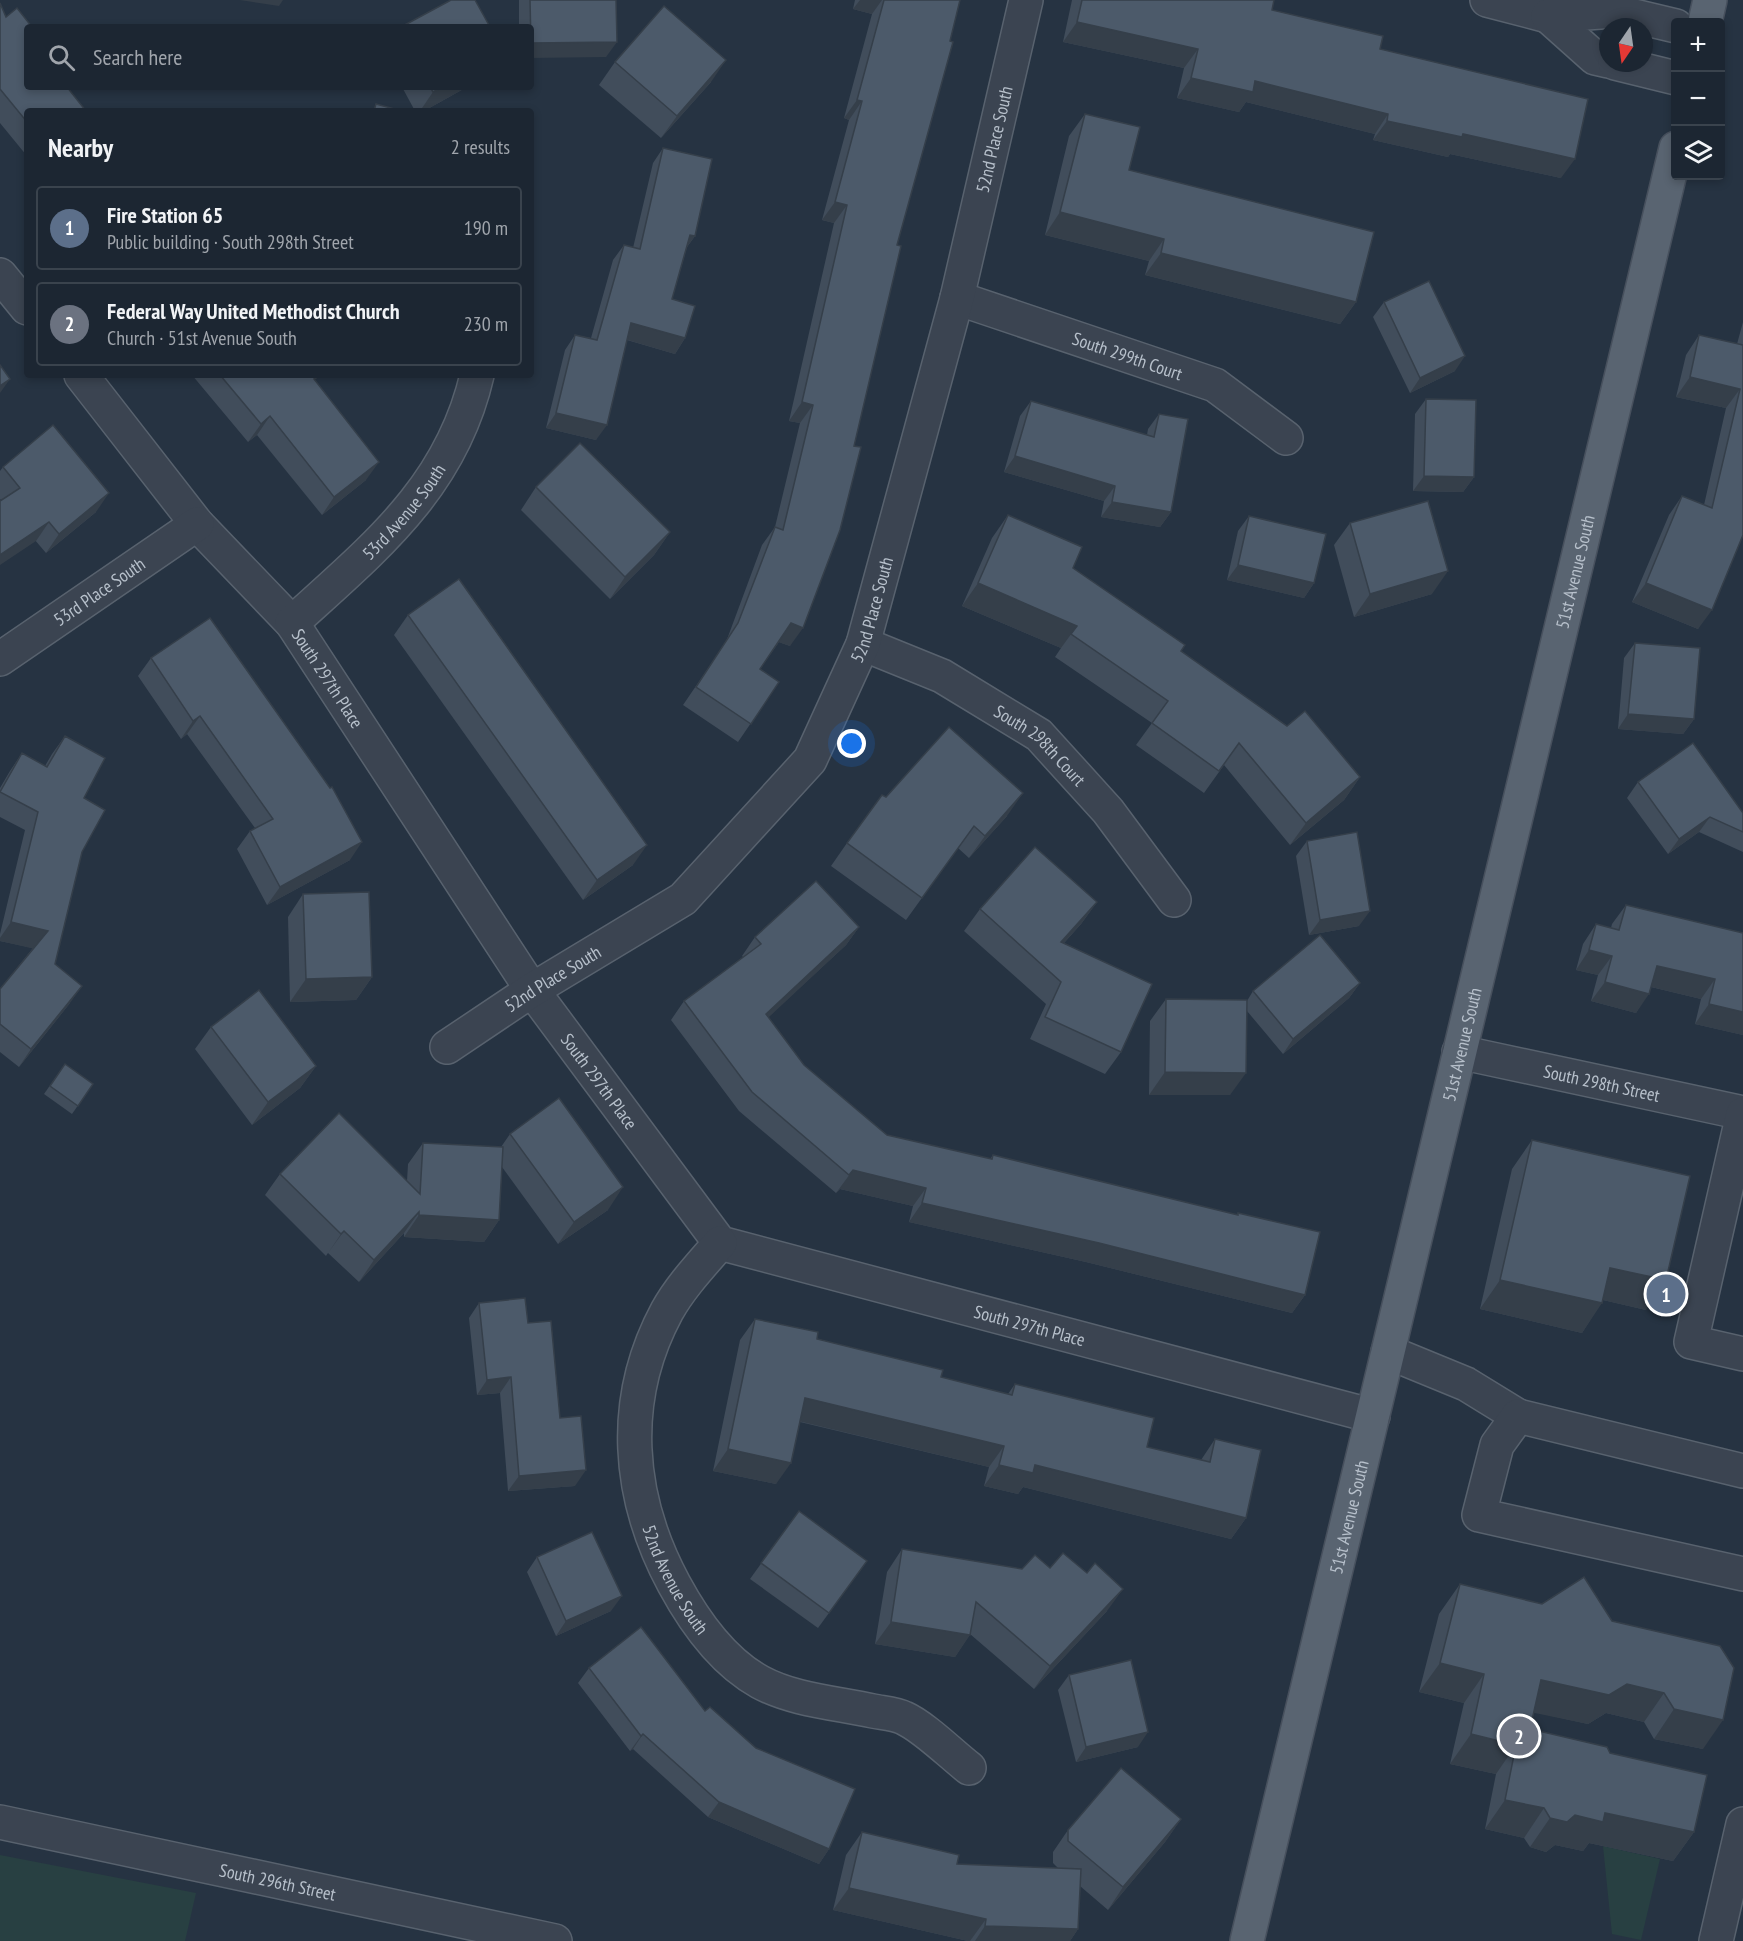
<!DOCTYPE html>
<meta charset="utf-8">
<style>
:root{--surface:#1c2632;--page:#29323e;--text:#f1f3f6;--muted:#a0a5ac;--line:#3a434d;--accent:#1a73e8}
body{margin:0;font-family:"PT Sans Narrow",sans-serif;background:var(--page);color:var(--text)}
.controls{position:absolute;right:18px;top:18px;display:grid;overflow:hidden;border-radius:6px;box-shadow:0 3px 9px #0003}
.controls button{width:54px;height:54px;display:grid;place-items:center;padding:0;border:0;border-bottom:2px solid var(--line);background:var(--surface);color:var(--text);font:30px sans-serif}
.compass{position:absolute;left:1599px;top:18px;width:54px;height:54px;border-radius:50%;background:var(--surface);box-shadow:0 3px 9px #0003;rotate:193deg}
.you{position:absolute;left:852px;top:744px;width:21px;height:21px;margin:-15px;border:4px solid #fff;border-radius:50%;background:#1a73e8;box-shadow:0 0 0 9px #1a73e833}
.badge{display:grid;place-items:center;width:39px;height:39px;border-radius:50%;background:var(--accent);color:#fff;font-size:20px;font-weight:700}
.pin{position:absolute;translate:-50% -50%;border:3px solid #fff;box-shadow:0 2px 6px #0006}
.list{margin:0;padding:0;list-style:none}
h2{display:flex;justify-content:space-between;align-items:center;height:78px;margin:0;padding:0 24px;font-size:26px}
h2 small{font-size:20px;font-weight:400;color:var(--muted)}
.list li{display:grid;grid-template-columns:39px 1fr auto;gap:18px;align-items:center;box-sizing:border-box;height:84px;margin:0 12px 12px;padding:0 12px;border:2px solid var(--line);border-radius:6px}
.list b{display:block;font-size:22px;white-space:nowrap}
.list p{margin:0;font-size:20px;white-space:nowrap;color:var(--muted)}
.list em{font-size:20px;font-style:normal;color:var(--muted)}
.icon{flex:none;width:33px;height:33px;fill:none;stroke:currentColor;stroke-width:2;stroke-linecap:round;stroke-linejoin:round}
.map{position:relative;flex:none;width:1743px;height:1941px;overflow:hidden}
.search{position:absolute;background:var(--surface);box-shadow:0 3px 9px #0003;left:24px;top:24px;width:510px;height:66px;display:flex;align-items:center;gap:15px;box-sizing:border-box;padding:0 21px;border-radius:6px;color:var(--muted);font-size:22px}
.panel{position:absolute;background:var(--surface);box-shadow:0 3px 9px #0003;left:24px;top:108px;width:510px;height:270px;border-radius:6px}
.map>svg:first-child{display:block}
</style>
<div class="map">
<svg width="1743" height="1941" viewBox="0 0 1743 1941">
<rect width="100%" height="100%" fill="#263342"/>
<g fill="#284042">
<polygon points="1603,1846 1660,1859 1641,1940 1612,1934"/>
<polygon points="0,1855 196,1893 185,1941 0,1941"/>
</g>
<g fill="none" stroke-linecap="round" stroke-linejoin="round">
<g stroke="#58626e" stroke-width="36">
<g id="minor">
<polyline points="1487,0 1548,16"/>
<polyline points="1608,61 1595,58 1548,16 1613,11 1676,26"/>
<polyline points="1615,63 1676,78"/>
<polyline points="0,275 27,308"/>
<path id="s1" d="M957 298 1215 385 1286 438"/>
<path id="s2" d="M81 375 197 524 292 623 532 990 720 1243 1373 1416"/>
<path id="s3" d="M292 623C373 549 451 488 477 375"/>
<path id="s4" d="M863 644 942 676 1039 735 1108 811 1174 900"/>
<path id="s5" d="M0 659 197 524"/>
<path id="s6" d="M447 1047 532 990 683 899 810 760 863 644 957 298 1026 0"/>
<path id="s7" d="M1459 1052 1743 1113"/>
<polyline points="1743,1114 1691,1342 1743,1354"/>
<path id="s8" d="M720 1243C701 1265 681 1286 667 1311 619 1400 627 1497 674 1584 694 1621 722 1661 760 1682 793 1700 836 1703 873 1711 883 1713 896 1714 904 1718 924 1727 951 1754 969 1768"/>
<polyline points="1388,1352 1466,1384 1518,1416"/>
<polyline points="1743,1471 1518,1416 1497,1445 1479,1515 1743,1574"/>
<path id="s9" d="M0 1822 555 1941"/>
<polyline points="1716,1941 1743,1824"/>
</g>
</g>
<g stroke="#47505d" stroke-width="36">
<g id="major">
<polyline points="1705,22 1710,0"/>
<path id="s10" d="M1247 1941 1676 148"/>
</g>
</g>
<use href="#minor" stroke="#3b4451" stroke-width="33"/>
<use href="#major" stroke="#596471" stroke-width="33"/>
</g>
<g fill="#414d5b">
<polygon points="519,0 616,0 606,57 531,27 519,27"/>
<polygon points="855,0 960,0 897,245 790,646 779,642 760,669 779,682 738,742 683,705 726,642 762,545 775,527 800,423 789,421 834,223 822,220 849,120 844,118 872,14 853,9"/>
<polygon points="1072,0 1272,0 1272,10 1380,49 1561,178 1450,154 1448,157 1373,140 1375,134 1246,102 1239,112 1177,98 1184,68 1063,42"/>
<polygon points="0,3 27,111 27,156 0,123"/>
<polygon points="615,62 711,82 661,138 599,85"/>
<polygon points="402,87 467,87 424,111 415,111"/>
<polygon points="1085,114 1129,170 1356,302 1340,324 1145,275 1149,261 1045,235 1069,136"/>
<polygon points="663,148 695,236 687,247 672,299 685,338 675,354 627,340 596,440 546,428 565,350 575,335 591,338 613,260 624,245 633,248 653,163"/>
<polygon points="1384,302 1455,371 1410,393 1373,317"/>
<polygon points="1743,322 1743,535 1698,629 1632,602 1669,515 1682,496 1704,505 1726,408 1676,397 1686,355 1699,335 1737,344"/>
<polygon points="192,375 313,375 314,380 366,480 322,515 257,435 248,442"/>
<polygon points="1426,399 1474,477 1463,492 1413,491 1415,414"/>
<polygon points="1031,401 1147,435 1148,429 1159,414 1171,512 1160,527 1101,517 1104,501 1004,472 1020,416"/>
<polygon points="3,467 96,512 46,553 0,499 0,471"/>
<polygon points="536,487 670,532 654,555 610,599 521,510"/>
<polygon points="1008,515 1073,568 1181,651 1360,777 1344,800 1290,845 1224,765 1204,793 1136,745 1152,723 1055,657 1061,648 962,606 992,538"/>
<polygon points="1249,516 1314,583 1304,598 1227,580 1238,531"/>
<polygon points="1350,523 1432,594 1354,617 1334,545"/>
<polygon points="408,615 633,865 583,900 394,635"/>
<polygon points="1635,643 1694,719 1683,734 1618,729 1624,658"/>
<polygon points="151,658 350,860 267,905 237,849 250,831 255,828 187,734 181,739 138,676"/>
<polygon points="65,736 84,798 82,852 55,964 70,1003 19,1067 0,1052 0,989 33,948 0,941 0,934 25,830 0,817 0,788 10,771 22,753 45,766 52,754"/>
<polygon points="1638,782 1743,813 1743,852 1699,832 1668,854 1627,798"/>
<polygon points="886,797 1007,816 969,858 958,848 906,920 831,866 847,843"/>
<polygon points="1307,841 1359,926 1309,935 1296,856"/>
<polygon points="303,894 372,977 356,1000 290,1002 288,917"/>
<polygon points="1097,902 1081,924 1064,943 1121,1052 1105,1074 1030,1039 1046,1004 964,931 980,909"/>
<polygon points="1626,905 1743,933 1743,1035 1695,1024 1701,999 1651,987 1636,1013 1591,1001 1598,975 1576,970 1583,944 1596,924 1611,928 1612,924"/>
<polygon points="859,927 846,945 768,1017 804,1065 887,1135 990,1159 993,1155 1237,1215 1238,1213 1305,1295 1292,1313 1086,1262 909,1222 913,1206 840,1189 836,1193 739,1111 671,1020 684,1001 743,957 742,956 755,937"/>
<polygon points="1360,983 1349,998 1283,1054 1247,1011 1230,1095 1149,1095 1150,1021 1166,999 1247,1001 1253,991"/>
<polygon points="211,1027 316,1066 300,1088 252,1125 195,1049"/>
<polygon points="65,1064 93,1084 72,1114 44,1094"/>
<polygon points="510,1134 608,1210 558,1244 502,1167 499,1220 484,1242 404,1237 404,1233 359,1282 328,1253 326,1256 265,1195 280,1174 407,1181 408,1164 423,1143 501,1147"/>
<polygon points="1532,1140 1646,1310 1603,1300 1582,1333 1480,1309 1512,1169"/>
<polygon points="479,1303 528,1323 575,1486 508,1491 500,1393 477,1395 469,1318"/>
<polygon points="755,1319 941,1377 1008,1394 1015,1384 1147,1447 1201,1460 1215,1439 1246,1518 1231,1539 1023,1487 1018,1494 984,1486 989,1467 800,1422 776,1484 713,1471 740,1340"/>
<polygon points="799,1511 867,1561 818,1628 750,1579"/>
<polygon points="902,1549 1022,1569 1050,1568 1107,1611 1034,1689 970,1634 955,1657 875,1644 887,1572"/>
<polygon points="537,1557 611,1611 556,1636 527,1572"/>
<polygon points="1460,1584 1612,1621 1720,1646 1703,1749 1654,1739 1644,1722 1606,1713 1588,1724 1534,1712 1530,1729 1610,1753 1694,1832 1673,1861 1589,1843 1583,1851 1555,1845 1546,1852 1530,1847 1524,1838 1485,1829 1496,1774 1450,1764 1464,1703 1419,1692 1439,1614"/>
<polygon points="589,1668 705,1711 829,1849 819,1864 708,1817 633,1749 630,1751 578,1683"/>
<polygon points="1069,1675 1138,1747 1076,1762 1058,1690"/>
<polygon points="1181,1819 1165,1842 1108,1910 1080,1886 1078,1929 1070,1941 968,1941 833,1910 846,1855 862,1832 957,1864 1058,1868 1053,1863 1053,1852 1068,1830"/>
</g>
<g fill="#353f4a">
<polygon points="240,0 283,0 279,6"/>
<polygon points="860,0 882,0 872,14 853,9"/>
<polygon points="1077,22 1198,49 1184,68 1063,42"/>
<polygon points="617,42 606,57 531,58 531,43"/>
<polygon points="726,60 711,82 661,138 677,116"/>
<polygon points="1191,78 1255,81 1388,114 1375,134 1246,102 1239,112 1177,98"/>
<polygon points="442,87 467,87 424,111 420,111 433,92"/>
<polygon points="857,100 862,101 849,120 844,118"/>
<polygon points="1387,121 1463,134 1575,159 1561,178 1450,154 1448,157 1373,140"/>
<polygon points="835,202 847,205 834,223 822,220"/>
<polygon points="1060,212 1164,239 1149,261 1045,235"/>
<polygon points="690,235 695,236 684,251"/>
<polygon points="1161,253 1356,302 1340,324 1145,275"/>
<polygon points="631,323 685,338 675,354 621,338"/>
<polygon points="1465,356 1455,371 1410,393 1420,378"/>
<polygon points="1690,377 1740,389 1726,408 1676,397"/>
<polygon points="10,379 0,393 0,386"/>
<polygon points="802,402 813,405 800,423 789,421"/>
<polygon points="556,413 607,425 596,440 546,428"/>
<polygon points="270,416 257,435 248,442 261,424"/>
<polygon points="1015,456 1115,486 1104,501 1004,472"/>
<polygon points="379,462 366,480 322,515 334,497"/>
<polygon points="1424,476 1474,477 1463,492 1413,491"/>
<polygon points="109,493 96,512 46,553 59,534"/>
<polygon points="1112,502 1171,512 1160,527 1101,517"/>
<polygon points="49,522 36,541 0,565 0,555"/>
<polygon points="670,532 654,555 610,599 625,577"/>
<polygon points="1238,565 1314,583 1304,598 1227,580"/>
<polygon points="1448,571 1432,594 1354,617 1370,594"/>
<polygon points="978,583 1077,626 1061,648 962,606"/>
<polygon points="1646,583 1712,610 1698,629 1632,602"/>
<polygon points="791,623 803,628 790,646 778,642"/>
<polygon points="1628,714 1694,719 1683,734 1618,729"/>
<polygon points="200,716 187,734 181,739 193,721"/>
<polygon points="1360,777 1344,800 1290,845 1306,823"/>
<polygon points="1023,793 1007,816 969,858 985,836"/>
<polygon points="1710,817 1699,832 1668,854 1679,839"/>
<polygon points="362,842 350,860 267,905 280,887"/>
<polygon points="647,845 633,865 583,900 597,880"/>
<polygon points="1097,902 1081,924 1045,964 1061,942"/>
<polygon points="1370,911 1359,926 1309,935 1320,920"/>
<polygon points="11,922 48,931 35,949 0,941 0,938"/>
<polygon points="859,927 846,945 753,1032 766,1014"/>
<polygon points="1589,950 1612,956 1598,975 1576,970"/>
<polygon points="1657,966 1715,979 1701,999 1643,985"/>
<polygon points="372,977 356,1000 290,1002 306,979"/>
<polygon points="1605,982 1649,994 1636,1013 1591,1001"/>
<polygon points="1360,983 1349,998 1283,1054 1293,1039"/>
<polygon points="82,986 70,1003 19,1067 31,1049"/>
<polygon points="1709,1004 1743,1012 1743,1035 1695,1024"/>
<polygon points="316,1066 300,1088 252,1125 268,1102"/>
<polygon points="1165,1072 1246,1073 1230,1095 1149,1095"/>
<polygon points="853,1170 926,1188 913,1206 840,1189 836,1193"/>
<polygon points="623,1187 608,1210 558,1244 574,1222"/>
<polygon points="922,1203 1099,1243 1305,1295 1292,1313 1086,1262 909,1222"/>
<polygon points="419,1212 404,1233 359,1282 374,1260"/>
<polygon points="419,1215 499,1220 484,1242 404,1237"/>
<polygon points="344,1231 328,1253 326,1256 341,1234"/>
<polygon points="1610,1268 1666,1280 1646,1310 1590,1297"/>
<polygon points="1500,1280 1602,1303 1582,1333 1480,1309"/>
<polygon points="511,1377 500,1393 477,1395 487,1380"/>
<polygon points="805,1398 1004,1446 989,1467 790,1419"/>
<polygon points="728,1449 791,1463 776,1484 713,1471"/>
<polygon points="999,1465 1035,1465 1246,1518 1231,1539 1023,1487 1018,1494 984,1486"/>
<polygon points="586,1470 575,1486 508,1491 519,1476"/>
<polygon points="1123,1589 1107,1611 1034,1689 1050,1666"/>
<polygon points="622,1596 611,1611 556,1636 566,1621"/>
<polygon points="891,1622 970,1635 955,1657 875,1644"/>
<polygon points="1440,1663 1484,1674 1464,1703 1419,1692"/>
<polygon points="1541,1680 1627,1684 1664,1693 1644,1722 1606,1713 1588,1724 1520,1710"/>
<polygon points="1674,1709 1723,1720 1703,1749 1654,1739"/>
<polygon points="1148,1732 1138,1747 1076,1762 1086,1747"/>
<polygon points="643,1734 633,1749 630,1751 641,1736"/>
<polygon points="1471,1734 1516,1745 1496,1774 1450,1764"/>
<polygon points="1505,1800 1544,1808 1524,1838 1485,1829"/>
<polygon points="719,1802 829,1849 819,1864 708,1817"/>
<polygon points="1605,1813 1694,1832 1673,1861 1589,1843 1583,1851 1555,1845 1546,1852 1530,1847 1550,1818"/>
<polygon points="1181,1819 1165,1842 1108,1910 1123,1887"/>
<polygon points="849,1888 986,1919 970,1941 968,1941 833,1910"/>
<polygon points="985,1926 1078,1929 1070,1941 975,1941"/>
</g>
<g fill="#4c5a6a" stroke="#353f4a" stroke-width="1.5">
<polygon points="451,0 475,0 490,27 401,27"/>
<polygon points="530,0 616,0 617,42 531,43"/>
<polygon points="884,0 960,0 950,41 953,42 897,245 901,246 854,446 861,447 840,530 803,628 791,623 760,669 779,682 751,724 696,687 738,623 775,527 783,530 813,405 802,402 847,205 835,202 862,101 857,100"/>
<polygon points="1082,0 1274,0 1272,10 1383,36 1380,49 1588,99 1575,159 1463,134 1462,137 1387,121 1388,114 1255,81 1253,92 1191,78 1198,49 1077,22"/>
<polygon points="0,3 6,17 17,8 32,27 27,27 27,87 67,87 86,111 27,111 27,122 0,89"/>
<polygon points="664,6 726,60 677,116 615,62"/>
<polygon points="430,87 442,87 433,92"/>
<polygon points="376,104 402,111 374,111"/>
<polygon points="1085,114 1140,127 1129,170 1374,232 1356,302 1161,253 1164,239 1060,212"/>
<polygon points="663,148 712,159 695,236 690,235 672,299 695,306 685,338 631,323 607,425 556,413 575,335 597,340 624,245 640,249"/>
<polygon points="1429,281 1465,356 1420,378 1384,302"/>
<polygon points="1699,335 1743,345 1743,535 1712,610 1646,583 1682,496 1712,508 1740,389 1690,377"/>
<polygon points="0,365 10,379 0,386"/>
<polygon points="220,375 313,375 316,378 314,379 379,462 334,497 270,416 261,424"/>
<polygon points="1426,399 1476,400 1474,477 1424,476"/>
<polygon points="1031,401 1154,437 1159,414 1188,419 1171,512 1112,502 1115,486 1015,456"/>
<polygon points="53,425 109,493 59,534 49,522 0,555 0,501 20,488 3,467"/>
<polygon points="580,443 670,532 625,577 536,487"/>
<polygon points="1428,501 1448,571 1370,594 1350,523"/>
<polygon points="1008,515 1082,547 1073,568 1185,645 1181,651 1287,726 1305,711 1360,777 1306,823 1239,743 1219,771 1152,723 1168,701 1071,634 1077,626 978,583"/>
<polygon points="1249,516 1326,534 1314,583 1238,565"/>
<polygon points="459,579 647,845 597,880 408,615"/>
<polygon points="210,618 330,788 332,787 362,842 280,887 250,831 273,819 200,716 193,721 151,658"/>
<polygon points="1635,643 1700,648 1694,719 1628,714"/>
<polygon points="949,727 1023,793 985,836 974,826 922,898 847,843 882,795 886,797"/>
<polygon points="65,736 105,758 84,798 105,810 82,852 55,964 82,986 31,1049 0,1024 0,989 48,931 11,922 38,812 0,792 22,753 47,767"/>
<polygon points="1693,743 1743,813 1743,832 1710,817 1679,839 1638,782"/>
<polygon points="1357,832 1370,911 1320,920 1307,841"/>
<polygon points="1035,847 1097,902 1061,942 1152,984 1121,1052 1045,1017 1061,982 980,909"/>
<polygon points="816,881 859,927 766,1014 804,1065 887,1135 992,1159 993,1155 1238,1215 1238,1213 1320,1232 1305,1295 1099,1243 922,1203 926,1188 853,1170 849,1175 752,1092 684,1001 761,944 755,937"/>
<polygon points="369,892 372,977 306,979 303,894"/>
<polygon points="1626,905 1743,933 1743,1012 1709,1004 1715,979 1657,966 1649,994 1605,982 1612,956 1589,950 1596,924 1619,930"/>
<polygon points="1320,935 1360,983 1293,1039 1253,991"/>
<polygon points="259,990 316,1066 268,1102 211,1027"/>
<polygon points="1166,999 1247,1000 1246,1073 1165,1072"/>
<polygon points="65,1064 93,1084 78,1106 50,1086"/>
<polygon points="559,1098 623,1187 574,1222 510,1134"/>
<polygon points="339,1113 420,1194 423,1143 503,1147 499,1220 419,1215 419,1212 374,1260 344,1231 341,1234 280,1174"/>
<polygon points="1532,1140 1690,1176 1666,1280 1610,1268 1602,1303 1500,1280"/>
<polygon points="525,1298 528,1323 551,1321 560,1418 581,1416 586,1470 519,1476 511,1377 487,1380 479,1303"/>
<polygon points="755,1319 818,1332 817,1339 943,1370 941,1377 1012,1395 1015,1384 1154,1418 1147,1447 1210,1462 1215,1439 1261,1450 1246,1518 1035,1465 1033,1473 999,1465 1004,1446 805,1398 791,1463 728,1449"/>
<polygon points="799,1511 867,1561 829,1613 761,1563"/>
<polygon points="592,1532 622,1596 566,1621 537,1557"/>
<polygon points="902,1549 1022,1569 1035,1555 1050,1568 1063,1553 1087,1573 1095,1563 1123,1589 1050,1666 976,1602 970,1635 891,1622"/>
<polygon points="1584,1577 1612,1621 1720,1646 1734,1668 1723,1720 1674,1709 1664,1693 1627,1684 1609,1695 1541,1680 1530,1729 1607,1747 1610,1753 1707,1775 1694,1832 1605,1813 1603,1822 1575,1815 1567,1822 1550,1818 1544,1808 1505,1800 1516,1745 1471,1734 1484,1674 1440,1663 1460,1584 1542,1604"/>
<polygon points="641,1627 705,1711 710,1707 756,1748 855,1789 829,1849 719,1802 643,1734 641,1736 589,1668"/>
<polygon points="1131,1660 1148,1732 1086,1747 1069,1675"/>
<polygon points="1121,1768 1181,1819 1123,1887 1068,1841 1068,1830"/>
<polygon points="862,1832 959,1855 957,1864 1081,1869 1078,1929 985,1926 986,1919 849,1888"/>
</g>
<g text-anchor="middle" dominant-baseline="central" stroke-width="4.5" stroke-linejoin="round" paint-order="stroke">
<g font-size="18" fill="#b7c0cb" stroke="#1f2937">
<text stroke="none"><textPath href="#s6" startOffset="1116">52nd Place South</textPath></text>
<text stroke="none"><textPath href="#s1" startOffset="180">South 299th Court</textPath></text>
<text stroke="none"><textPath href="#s3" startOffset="158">53rd Avenue South</textPath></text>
<text stroke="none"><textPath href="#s10" startOffset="1408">51st Avenue South</textPath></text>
<text stroke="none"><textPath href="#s5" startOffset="120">53rd Place South</textPath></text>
<text stroke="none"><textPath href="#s6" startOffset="630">52nd Place South</textPath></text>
<text stroke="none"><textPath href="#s2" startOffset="392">South 297th Place</textPath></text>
<text stroke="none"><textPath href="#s4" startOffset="206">South 298th Court</textPath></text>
<text stroke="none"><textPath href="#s6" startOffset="126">52nd Place South</textPath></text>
<text stroke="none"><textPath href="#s10" startOffset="922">51st Avenue South</textPath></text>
<text stroke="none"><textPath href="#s2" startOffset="878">South 297th Place</textPath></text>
<text stroke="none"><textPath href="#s7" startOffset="146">South 298th Street</textPath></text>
<text stroke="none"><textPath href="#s2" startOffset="1400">South 297th Place</textPath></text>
<text stroke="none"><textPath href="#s10" startOffset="436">51st Avenue South</textPath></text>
<text stroke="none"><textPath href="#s8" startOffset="368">52nd Avenue South</textPath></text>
<text stroke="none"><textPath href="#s9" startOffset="284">South 296th Street</textPath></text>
</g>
</g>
</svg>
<div class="controls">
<button>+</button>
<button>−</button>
<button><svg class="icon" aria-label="layers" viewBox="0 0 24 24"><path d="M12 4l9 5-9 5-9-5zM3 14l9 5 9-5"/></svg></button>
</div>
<svg class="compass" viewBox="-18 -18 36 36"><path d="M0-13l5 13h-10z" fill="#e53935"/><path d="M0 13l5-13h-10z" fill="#a0a5ac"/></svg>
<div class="you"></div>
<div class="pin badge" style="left:1666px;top:1294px;background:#5c6f8a">1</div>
<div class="pin badge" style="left:1519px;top:1736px;background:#6b7280">2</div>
<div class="search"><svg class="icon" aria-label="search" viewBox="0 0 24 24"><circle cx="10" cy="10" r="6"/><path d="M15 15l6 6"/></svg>Search here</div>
<section class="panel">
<h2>Nearby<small>2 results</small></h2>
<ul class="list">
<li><span class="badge" style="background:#5c6f8a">1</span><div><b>Fire Station 65</b><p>Public building · South 298th Street</p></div><em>190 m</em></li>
<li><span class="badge" style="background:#6b7280">2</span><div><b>Federal Way United Methodist Church</b><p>Church · 51st Avenue South</p></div><em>230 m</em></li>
</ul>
</section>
</div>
